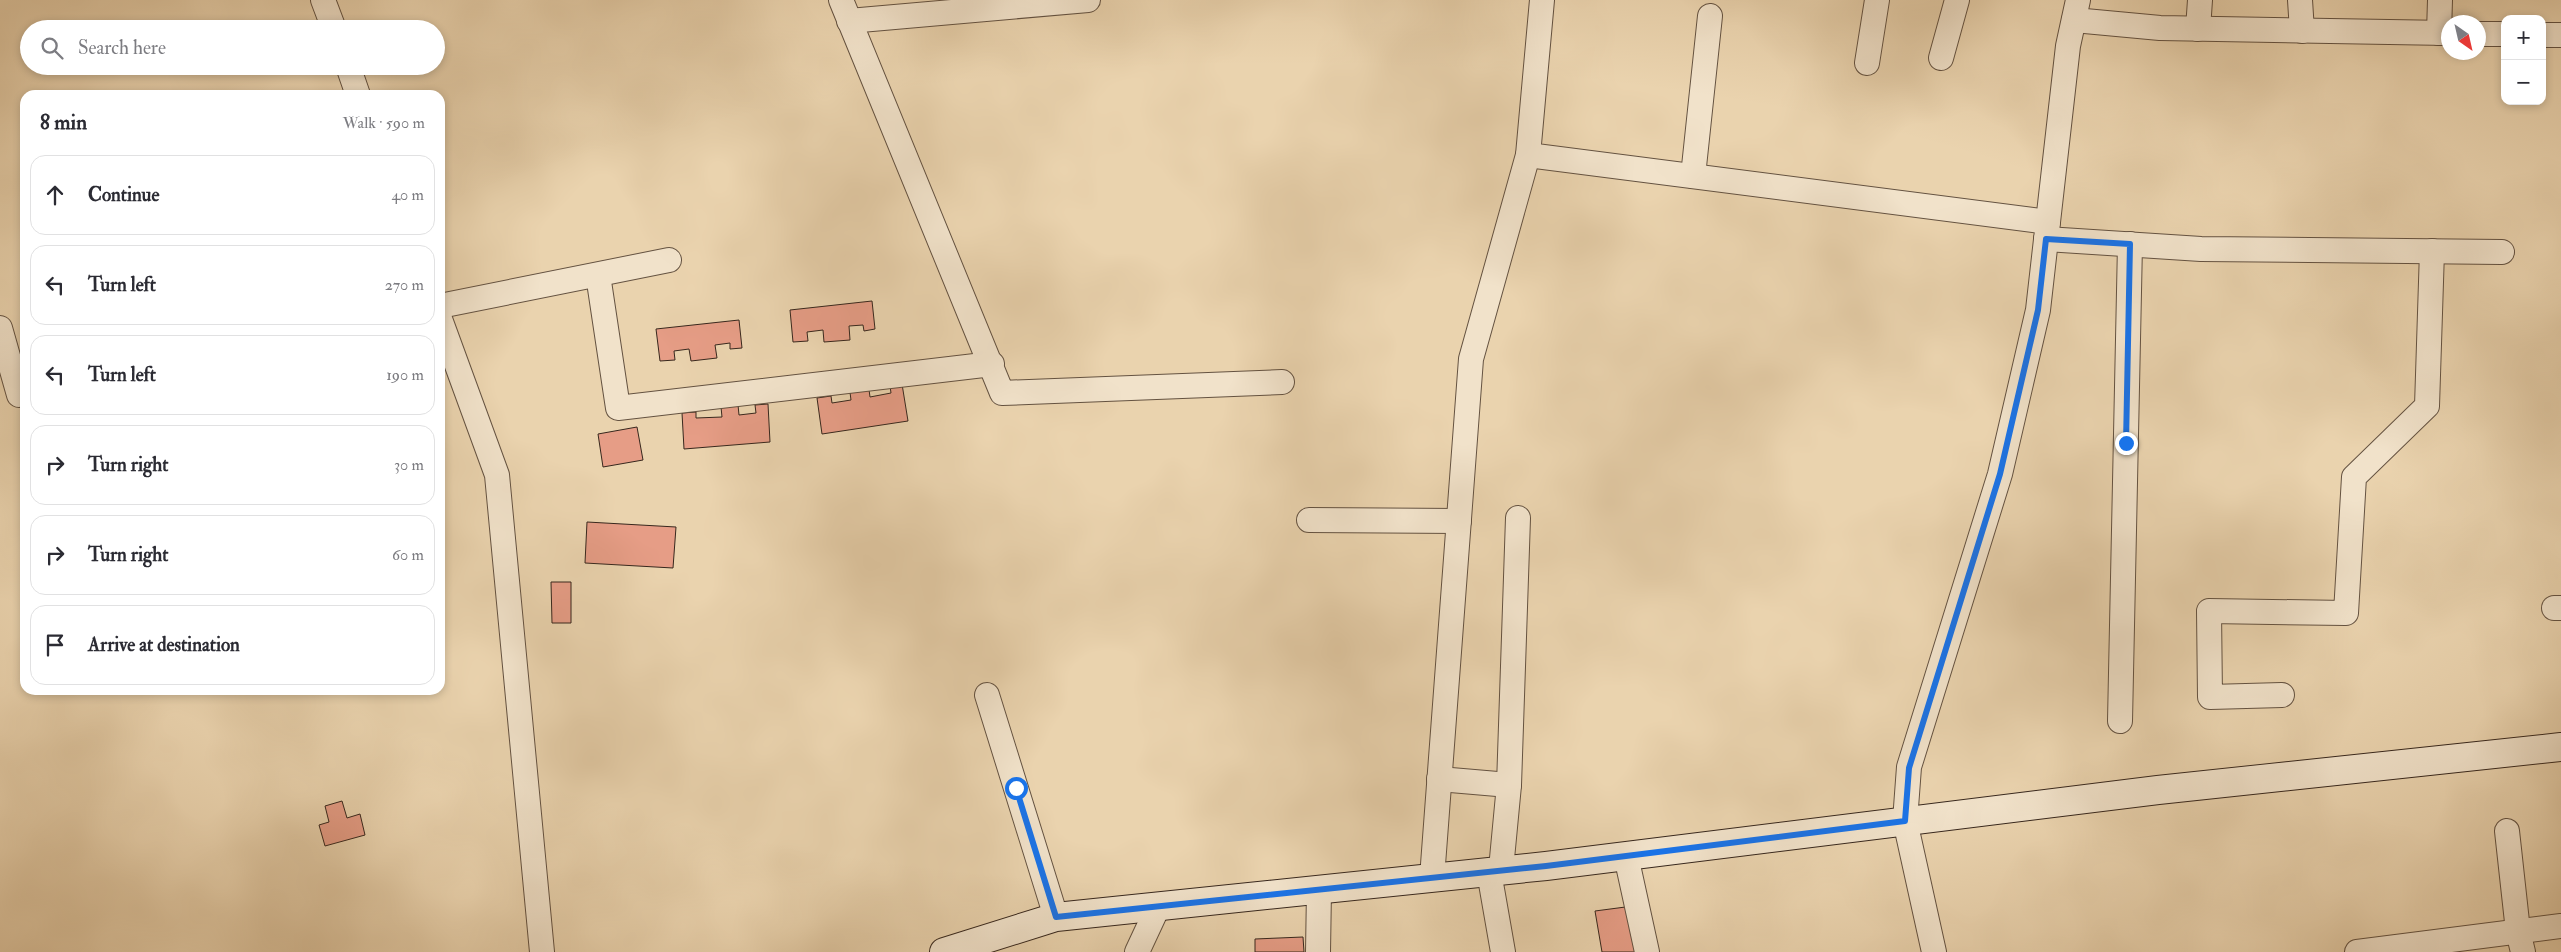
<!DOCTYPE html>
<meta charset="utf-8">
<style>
:root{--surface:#fff;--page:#f7f7f7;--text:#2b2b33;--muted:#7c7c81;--line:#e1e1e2}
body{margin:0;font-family:"IM FELL Double Pica",serif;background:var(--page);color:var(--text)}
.controls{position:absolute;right:15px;top:15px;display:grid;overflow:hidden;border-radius:10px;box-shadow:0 2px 8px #0003}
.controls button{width:45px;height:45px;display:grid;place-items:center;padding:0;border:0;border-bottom:1px solid var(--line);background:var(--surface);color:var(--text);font:25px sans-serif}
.compass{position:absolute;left:2441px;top:15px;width:45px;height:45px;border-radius:50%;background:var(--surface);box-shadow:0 2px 8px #0003;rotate:146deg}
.stop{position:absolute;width:15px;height:15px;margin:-11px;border:4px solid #1a73e8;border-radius:50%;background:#fff}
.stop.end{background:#1a73e8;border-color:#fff;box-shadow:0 1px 5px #0008}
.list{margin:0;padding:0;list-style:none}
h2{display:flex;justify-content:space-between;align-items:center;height:65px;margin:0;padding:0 20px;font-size:21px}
h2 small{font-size:16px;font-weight:400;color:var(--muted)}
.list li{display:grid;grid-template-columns:32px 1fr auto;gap:15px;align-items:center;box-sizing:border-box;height:80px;margin:0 10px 10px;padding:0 10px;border:1px solid var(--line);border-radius:15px}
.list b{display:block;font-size:19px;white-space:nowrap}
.list em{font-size:16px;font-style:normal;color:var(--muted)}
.icon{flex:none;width:28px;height:28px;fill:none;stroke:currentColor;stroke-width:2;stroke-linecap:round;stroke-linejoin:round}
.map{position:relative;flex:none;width:2561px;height:952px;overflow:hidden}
.search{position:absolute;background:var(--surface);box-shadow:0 2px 8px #0003;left:20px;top:20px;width:425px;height:55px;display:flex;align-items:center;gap:12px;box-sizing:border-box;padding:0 18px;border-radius:28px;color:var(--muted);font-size:19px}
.panel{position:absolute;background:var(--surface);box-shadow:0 2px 8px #0003;left:20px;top:90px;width:425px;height:605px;border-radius:15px}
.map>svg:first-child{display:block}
</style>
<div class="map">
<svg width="2561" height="952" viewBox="0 0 2561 952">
<rect width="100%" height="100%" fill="#ead3ae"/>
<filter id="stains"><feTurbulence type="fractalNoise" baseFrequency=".004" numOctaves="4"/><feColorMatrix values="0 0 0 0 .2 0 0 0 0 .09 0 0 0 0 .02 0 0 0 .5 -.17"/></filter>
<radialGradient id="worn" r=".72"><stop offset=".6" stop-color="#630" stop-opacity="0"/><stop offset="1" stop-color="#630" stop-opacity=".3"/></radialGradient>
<g fill="#e69d86" stroke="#37271d">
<polygon points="872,301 875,329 864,331 863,325 849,326 850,340 824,342 823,330 807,332 808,341 793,342 790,310"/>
<polygon points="739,320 742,348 730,349 730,343 715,345 717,358 691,361 689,349 674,351 675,360 660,361 656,329"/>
<polygon points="868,382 870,397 891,393 890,386 902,384 908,421 822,434 817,398 831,396 832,403 851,400 849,385"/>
<polygon points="737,395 739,415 756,413 755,405 768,404 770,442 684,449 682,413 696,412 696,418 722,417 720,397"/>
<polygon points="637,427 643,460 603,467 598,434"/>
<polygon points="587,522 676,527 673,568 585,563"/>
<polygon points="551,582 571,582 571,623 552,623"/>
<polygon points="342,801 347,818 360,814 365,835 325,846 319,825 329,822 325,806"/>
<polygon points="1633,906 1642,952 1602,952 1595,911"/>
<polygon points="1303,937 1304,952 1255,952 1255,939"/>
</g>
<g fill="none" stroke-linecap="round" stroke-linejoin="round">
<g stroke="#645241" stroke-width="26">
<g id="street">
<polyline points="323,0 334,29"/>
<polyline points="841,0 1002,393 1282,382"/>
<polyline points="1542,0 1528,155 2048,222"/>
<polyline points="2300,0 2302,31"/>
<polyline points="2074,20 2160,28 2448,33"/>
<polyline points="849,21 1088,0"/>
<polyline points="2198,29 2200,0"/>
<polyline points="2439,33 2440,0"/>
<polyline points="2478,34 2505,34"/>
<polyline points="2542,35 2561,35"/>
<polyline points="1941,58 1957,0"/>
<polyline points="1867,63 1877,0"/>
<polyline points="348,66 358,95"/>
<polyline points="1693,176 1710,16"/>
<polyline points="2046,239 2201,249 2502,252"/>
<polyline points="598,275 618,408 992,364"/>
<polyline points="440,306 669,260"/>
<polyline points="440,319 497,475 542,952"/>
<polyline points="0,328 19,395 25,393"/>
<polyline points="1309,520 1459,521"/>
<polyline points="2554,608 2561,608"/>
<polyline points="987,695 1056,917"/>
<polyline points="2282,695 2210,697 2209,611 2346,613 2354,477 2427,406 2432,251"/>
<polyline points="2120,721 2130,244"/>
<polyline points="1439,779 1509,785"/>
<polyline points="2507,831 2518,931 2523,952"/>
<polyline points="1626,856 1647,952"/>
<polyline points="1501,869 1509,785 1518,518"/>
<polyline points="1489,872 1503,952"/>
<polyline points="1432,878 1471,359 1528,155"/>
<polyline points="1137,952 1158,907"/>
<polyline points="1318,952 1319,890"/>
<polyline points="1934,952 1905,821 1909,767 2000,474 2038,310 2068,46 2078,0"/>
<polyline points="2357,952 2561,926"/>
</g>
</g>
<g stroke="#37271d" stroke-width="30">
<polyline id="secondary" points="944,952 1056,917 1546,866 2158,790 2561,747"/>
</g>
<use href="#street" stroke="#f1e2ca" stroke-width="24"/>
<use href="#secondary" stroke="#f1e2ca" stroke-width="28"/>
</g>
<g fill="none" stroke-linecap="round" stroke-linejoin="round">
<polyline stroke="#1a73e8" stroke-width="6" points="1016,788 1056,917 1546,866 1905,821 1909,768 2000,474 2038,310 2046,239 2130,244 2126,443"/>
</g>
<rect width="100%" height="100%" filter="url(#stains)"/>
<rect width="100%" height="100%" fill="url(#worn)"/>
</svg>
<div class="controls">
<button>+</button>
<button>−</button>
</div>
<svg class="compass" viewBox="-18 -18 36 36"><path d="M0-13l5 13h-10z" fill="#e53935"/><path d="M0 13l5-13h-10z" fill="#7c7c81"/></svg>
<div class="stop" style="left:1016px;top:788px"></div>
<div class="stop end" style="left:2126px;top:443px"></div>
<div class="search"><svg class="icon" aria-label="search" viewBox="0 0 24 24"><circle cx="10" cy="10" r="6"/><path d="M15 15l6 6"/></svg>Search here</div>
<section class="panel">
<h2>8 min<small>Walk · 590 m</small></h2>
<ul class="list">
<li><svg class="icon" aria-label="ahead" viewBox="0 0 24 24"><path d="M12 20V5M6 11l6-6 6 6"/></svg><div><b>Continue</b></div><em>40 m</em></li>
<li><svg class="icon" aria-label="left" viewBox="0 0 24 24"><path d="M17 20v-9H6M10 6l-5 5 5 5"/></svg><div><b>Turn left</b></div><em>270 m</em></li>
<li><svg class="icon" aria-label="left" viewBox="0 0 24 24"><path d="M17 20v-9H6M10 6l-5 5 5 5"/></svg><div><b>Turn left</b></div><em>190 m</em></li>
<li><svg class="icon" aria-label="right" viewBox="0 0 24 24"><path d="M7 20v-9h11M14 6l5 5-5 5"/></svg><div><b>Turn right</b></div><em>30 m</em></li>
<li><svg class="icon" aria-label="right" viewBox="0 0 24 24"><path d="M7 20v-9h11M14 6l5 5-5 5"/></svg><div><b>Turn right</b></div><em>60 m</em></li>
<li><svg class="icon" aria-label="arrive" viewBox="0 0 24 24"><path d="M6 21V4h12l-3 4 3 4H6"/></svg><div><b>Arrive at destination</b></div></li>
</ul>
</section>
</div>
